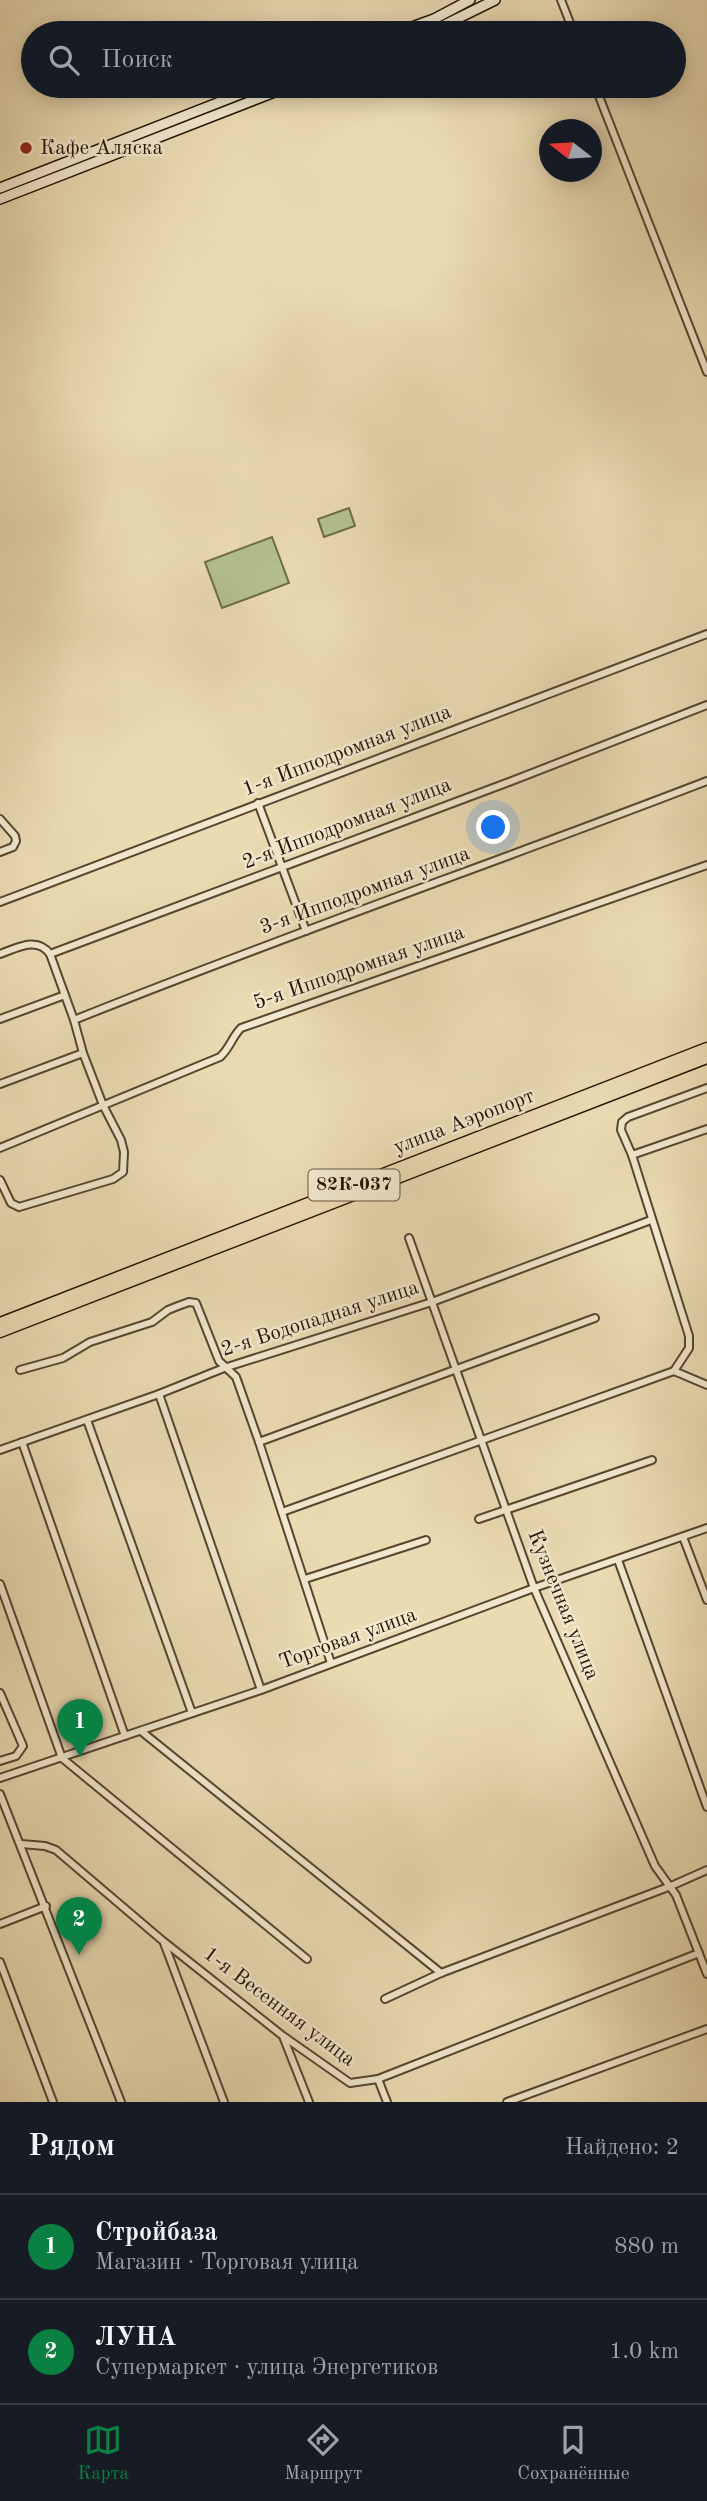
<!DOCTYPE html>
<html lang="ru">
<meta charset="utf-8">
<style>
:root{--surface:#171b24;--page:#242831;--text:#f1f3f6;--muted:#9ea1a6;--line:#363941;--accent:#0b8043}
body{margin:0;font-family:"Old Standard TT",serif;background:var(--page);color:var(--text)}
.compass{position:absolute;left:539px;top:119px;width:63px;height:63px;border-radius:50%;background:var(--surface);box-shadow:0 4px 18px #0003;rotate:287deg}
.you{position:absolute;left:494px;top:828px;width:24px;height:24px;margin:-18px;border:5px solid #fff;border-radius:50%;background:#1a73e8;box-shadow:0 0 0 10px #1a73e833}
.badge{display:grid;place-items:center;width:46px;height:46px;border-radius:50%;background:var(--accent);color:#fff;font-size:23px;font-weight:700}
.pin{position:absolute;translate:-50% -58px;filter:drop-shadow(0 2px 4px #0008)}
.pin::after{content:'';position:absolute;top:37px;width:24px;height:21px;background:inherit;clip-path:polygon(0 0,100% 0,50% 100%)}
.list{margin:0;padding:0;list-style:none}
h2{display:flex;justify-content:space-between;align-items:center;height:91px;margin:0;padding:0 28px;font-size:30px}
h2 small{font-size:23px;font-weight:400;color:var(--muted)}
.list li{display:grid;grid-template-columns:46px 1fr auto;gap:21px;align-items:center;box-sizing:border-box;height:105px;padding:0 28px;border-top:2px solid var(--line)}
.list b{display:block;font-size:26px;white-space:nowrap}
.list p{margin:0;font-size:23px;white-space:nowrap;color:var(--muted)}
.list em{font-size:23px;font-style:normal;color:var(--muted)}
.icon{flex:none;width:38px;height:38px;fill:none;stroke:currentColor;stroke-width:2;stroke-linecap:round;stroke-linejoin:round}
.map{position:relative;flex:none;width:707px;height:2102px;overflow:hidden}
.search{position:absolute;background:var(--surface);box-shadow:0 4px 18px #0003;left:21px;right:21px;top:21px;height:77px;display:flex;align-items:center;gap:18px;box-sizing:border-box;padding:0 24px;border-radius:38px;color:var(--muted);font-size:26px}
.sheet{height:301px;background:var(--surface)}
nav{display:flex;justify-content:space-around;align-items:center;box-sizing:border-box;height:98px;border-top:2px solid var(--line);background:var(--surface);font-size:19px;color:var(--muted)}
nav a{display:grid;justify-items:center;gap:4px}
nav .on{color:var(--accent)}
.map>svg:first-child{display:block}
</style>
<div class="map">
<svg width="707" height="2102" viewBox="0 0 707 2102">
<rect width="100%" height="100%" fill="#eadbb3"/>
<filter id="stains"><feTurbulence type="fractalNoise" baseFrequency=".00286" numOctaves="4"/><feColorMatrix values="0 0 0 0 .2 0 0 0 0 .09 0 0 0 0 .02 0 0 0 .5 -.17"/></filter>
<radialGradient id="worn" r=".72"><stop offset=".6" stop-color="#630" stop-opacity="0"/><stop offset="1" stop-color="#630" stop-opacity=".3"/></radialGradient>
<g fill="#b4c18f" stroke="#6d6a4a" stroke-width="2">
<polygon points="349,508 355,526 324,537 318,519"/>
<polygon points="272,537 289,583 222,608 205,562"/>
</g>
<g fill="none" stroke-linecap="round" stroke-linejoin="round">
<g stroke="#574530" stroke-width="10">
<g id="minor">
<polyline points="561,0 574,33"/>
<polyline points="595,86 707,372"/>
<polyline points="258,803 306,931"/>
<polyline points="0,819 15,836 16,841 13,847 0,852"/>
<polyline points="0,902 707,634"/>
<path d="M0 954C17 948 37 936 50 954L509 782 707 705"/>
<polyline points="0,1019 65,995"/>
<path d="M74 1020C283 936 497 862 707 781"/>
<polyline points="0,1084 83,1053"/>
<path d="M0 1148 220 1057C230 1048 232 1037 241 1028L707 865"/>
<polyline points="632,1155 707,1129"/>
<polyline points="0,1180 11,1203 19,1207 113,1179 123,1172 124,1152 121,1140 103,1105 83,1053 74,1020 50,954"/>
<polyline points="409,1238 534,1588 655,1866 676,1895 707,1974"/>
<polyline points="20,1370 63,1358 90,1342 152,1322 168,1310 178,1306 189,1302 196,1303 219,1361 236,1377 259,1442 331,1663"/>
<polyline points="674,1371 689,1348 689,1336 632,1155 621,1130 622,1122 628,1117 707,1088"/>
<polyline points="674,1371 707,1385"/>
<polyline points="159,1394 261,1690"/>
<polyline points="87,1420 192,1713"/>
<polyline points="22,1442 125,1736"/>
<polyline points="259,1442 595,1318"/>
<polyline points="0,1450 159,1394 224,1368 432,1302 651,1220"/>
<polyline points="282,1512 674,1371"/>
<polyline points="479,1519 652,1460"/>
<polyline points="683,1537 707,1600"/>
<polyline points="618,1560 707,1807"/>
<polyline points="305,1579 426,1540"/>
<polyline points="0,1584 62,1758 307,1959"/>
<polyline points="0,1693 23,1746 16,1756 0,1761"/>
<polyline points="141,1731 441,1973"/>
<polyline points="0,1778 261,1690 534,1588 707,1528"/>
<polyline points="0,1794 121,2102"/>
<polyline points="21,1844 45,1846 56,1850 163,1941 283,2036 350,2083 378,2079 699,1953"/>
<polyline points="0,1924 46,1906"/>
<polyline points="164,1943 224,2102"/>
<polyline points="0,1962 53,2102"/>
<polyline points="385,1999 441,1973 671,1886 707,1870"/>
<polyline points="284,2039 309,2102"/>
<polyline points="378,2079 387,2102"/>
<polyline points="507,2102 707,2029"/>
</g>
</g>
<g stroke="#261304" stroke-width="12">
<g id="secondary">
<polyline points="396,33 434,19 470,0"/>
<polyline points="428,33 495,0"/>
<polyline points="0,188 261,86"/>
<polyline points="0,199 290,86"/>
</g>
</g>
<g stroke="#261304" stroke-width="13">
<g id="primary">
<polyline points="0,1323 707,1048"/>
<polyline points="0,1332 707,1058"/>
</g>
</g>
<use href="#minor" stroke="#f1e8ce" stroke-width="6"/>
<use href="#secondary" stroke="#f1e8ce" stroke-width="9"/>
<use href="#primary" stroke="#eadbb3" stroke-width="10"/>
</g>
<circle fill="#8f2418" stroke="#f1e8ce" stroke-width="2.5" cx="26" cy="148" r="7"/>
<g text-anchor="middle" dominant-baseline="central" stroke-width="5" stroke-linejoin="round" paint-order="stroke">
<rect fill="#f1e8ce" stroke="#635341" stroke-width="2" x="308.5" y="1169.5" width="91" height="31" rx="5"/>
<g font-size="19" font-weight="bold" fill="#261304">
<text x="354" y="1185">82К-037</text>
</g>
<g font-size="21" fill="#261304" stroke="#f1e8ce" text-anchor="start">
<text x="40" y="148">Кафе Аляска</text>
</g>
<g font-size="21" fill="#261304" stroke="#f1e8ce">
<text transform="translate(347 751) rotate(-21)">1-я Ипподромная улица</text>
<text transform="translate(347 824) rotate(-21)">2-я Ипподромная улица</text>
<text transform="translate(365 891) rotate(-20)">3-я Ипподромная улица</text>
<text transform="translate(359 968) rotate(-19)">5-я Ипподромная улица</text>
<text transform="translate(464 1122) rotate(-21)">улица Аэропорт</text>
<text transform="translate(320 1319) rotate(-18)">2-я Водопадная улица</text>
<text transform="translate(563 1605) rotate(68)">Кузнечная улица</text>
<text transform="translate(348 1639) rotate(-20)">Торговая улица</text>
<text transform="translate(279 2007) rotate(37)">1-я Весенняя улица</text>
</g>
</g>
<rect width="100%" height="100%" filter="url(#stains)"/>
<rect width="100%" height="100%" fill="url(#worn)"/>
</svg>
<svg class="compass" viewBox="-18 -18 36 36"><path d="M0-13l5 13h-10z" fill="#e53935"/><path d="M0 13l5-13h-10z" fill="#9ea1a6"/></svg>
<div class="you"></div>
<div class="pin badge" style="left:80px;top:1757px">1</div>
<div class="pin badge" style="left:79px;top:1955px">2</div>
<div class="search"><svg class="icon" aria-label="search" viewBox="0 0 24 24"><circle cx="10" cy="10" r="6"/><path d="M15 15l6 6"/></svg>Поиск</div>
</div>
<section class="sheet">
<h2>Рядом<small>Найдено: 2</small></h2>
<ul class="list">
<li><span class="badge">1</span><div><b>Стройбаза</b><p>Магазин · Торговая улица</p></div><em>880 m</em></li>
<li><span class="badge">2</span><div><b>ЛУНА</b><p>Супермаркет · улица Энергетиков</p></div><em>1.0 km</em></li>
</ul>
</section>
<nav>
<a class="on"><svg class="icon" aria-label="map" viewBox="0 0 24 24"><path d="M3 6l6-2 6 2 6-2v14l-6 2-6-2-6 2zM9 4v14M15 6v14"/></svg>Карта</a>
<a><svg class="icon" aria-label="directions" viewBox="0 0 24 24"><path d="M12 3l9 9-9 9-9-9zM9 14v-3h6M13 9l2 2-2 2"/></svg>Маршрут</a>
<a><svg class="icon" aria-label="saved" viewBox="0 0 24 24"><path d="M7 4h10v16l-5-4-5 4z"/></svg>Сохранённые</a>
</nav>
